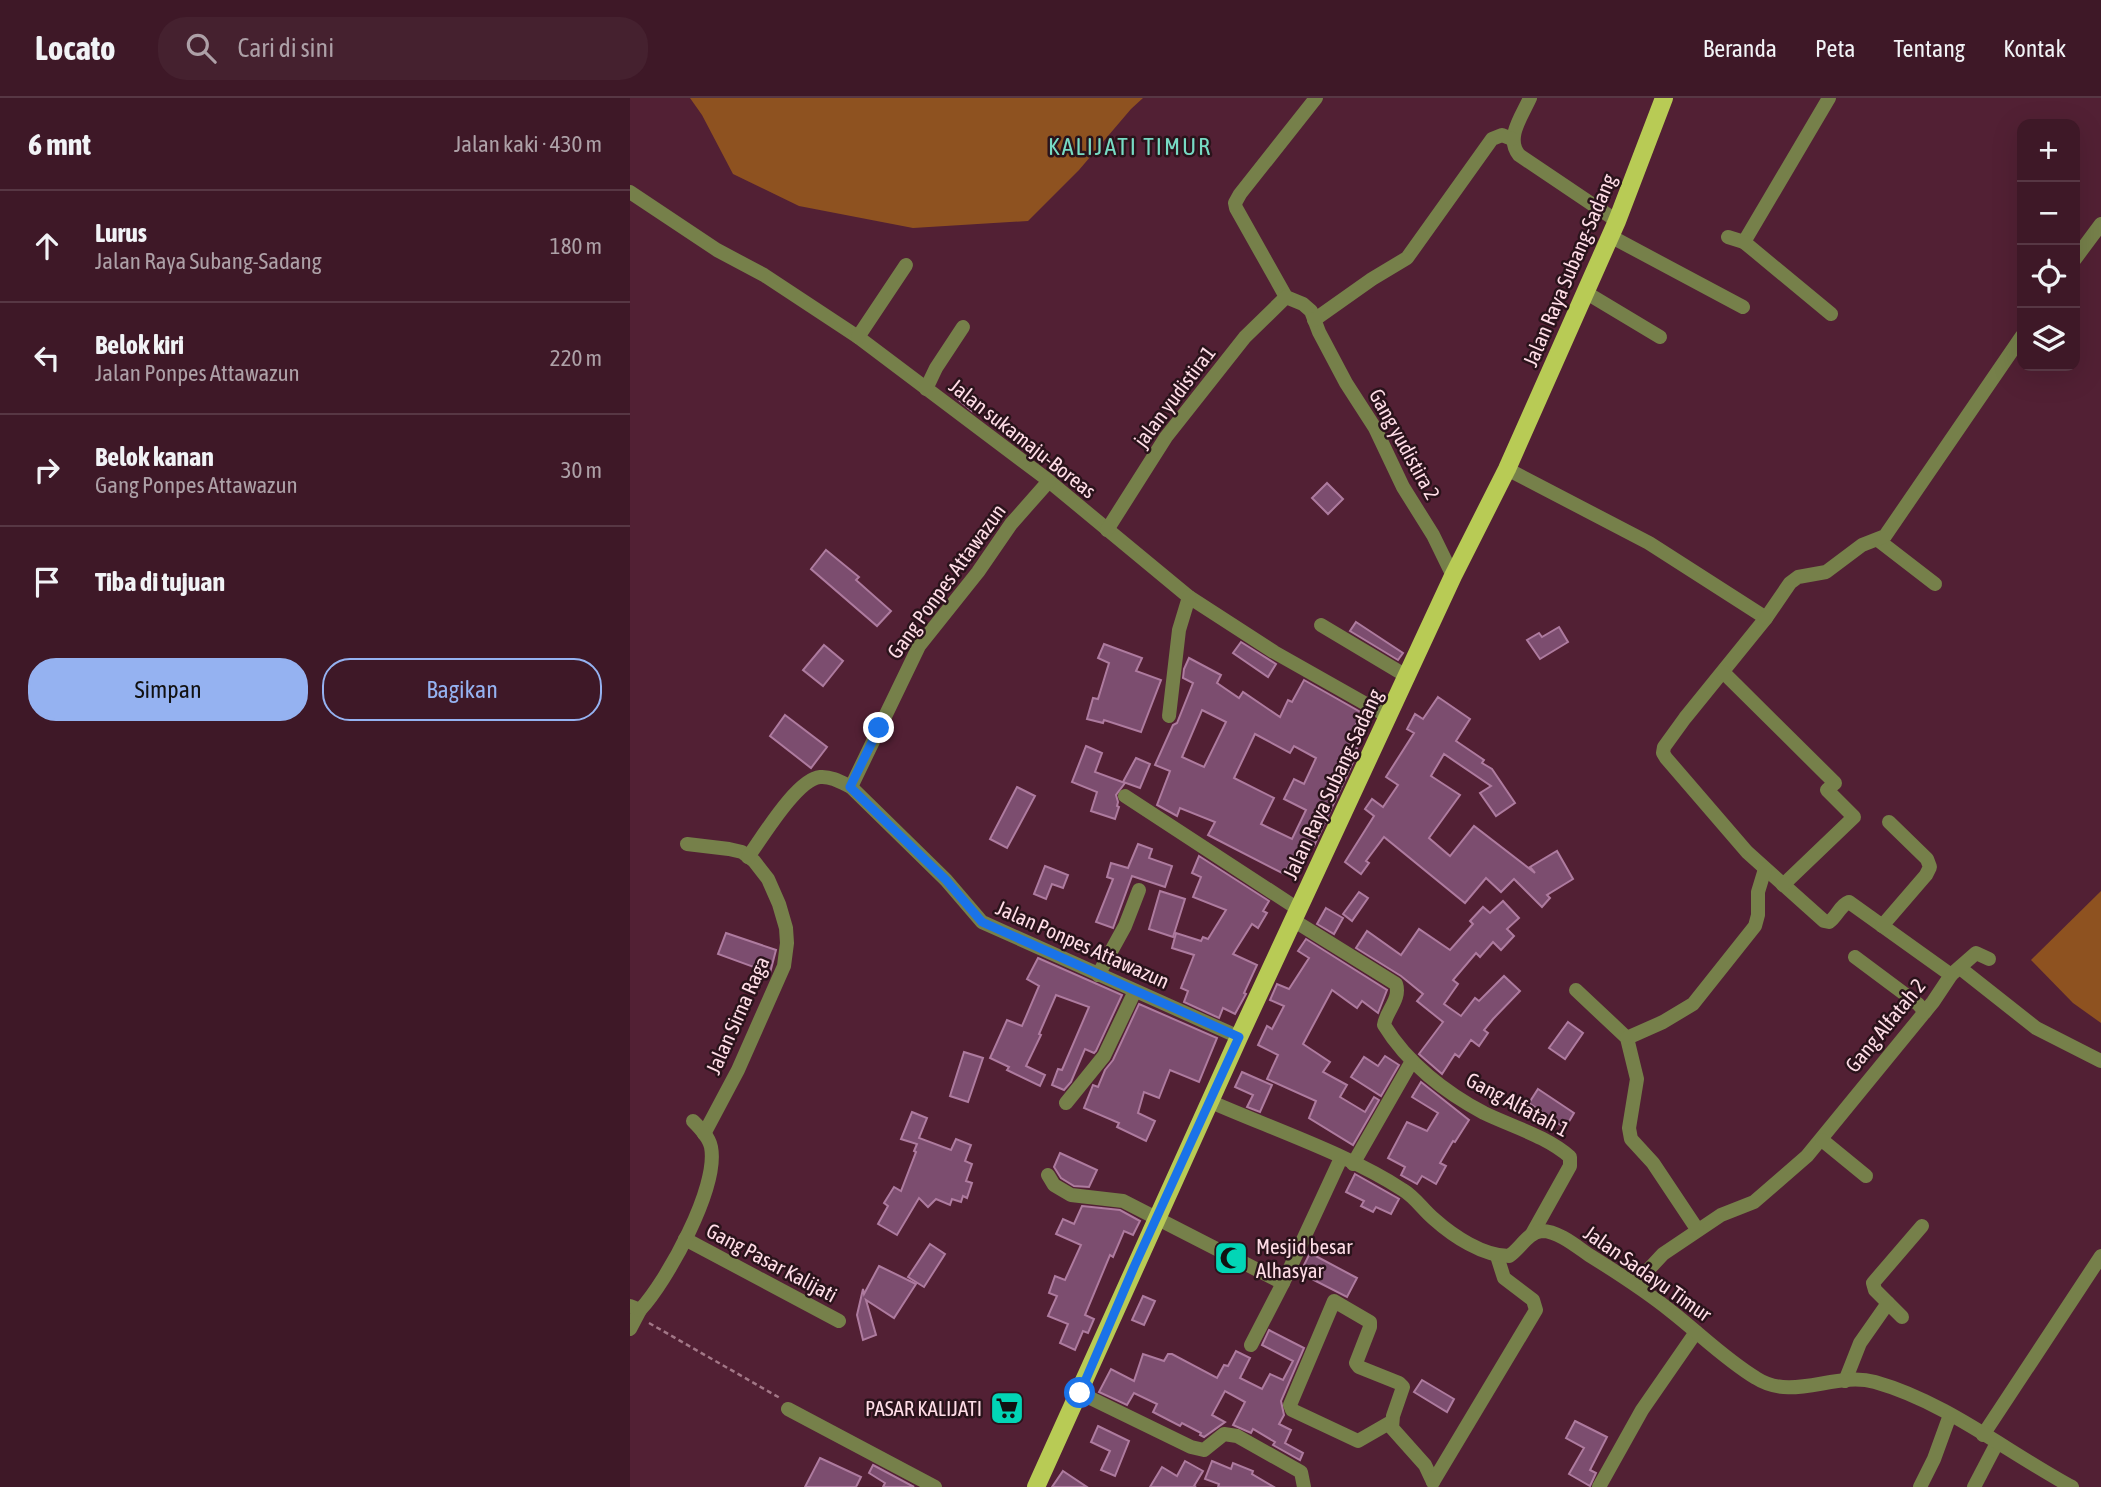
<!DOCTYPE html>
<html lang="id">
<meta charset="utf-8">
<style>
:root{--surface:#3e1827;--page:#45212f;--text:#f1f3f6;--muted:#ada0a7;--line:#573744;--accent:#95b2f1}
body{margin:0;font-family:"Asap Condensed",sans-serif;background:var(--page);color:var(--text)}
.controls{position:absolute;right:21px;top:21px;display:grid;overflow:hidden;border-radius:14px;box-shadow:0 7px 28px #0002}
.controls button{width:63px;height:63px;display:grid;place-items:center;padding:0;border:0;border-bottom:2px solid var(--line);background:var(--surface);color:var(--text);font:35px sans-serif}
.stop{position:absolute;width:21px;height:21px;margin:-16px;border:5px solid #1a73e8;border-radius:50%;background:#fff}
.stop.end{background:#1a73e8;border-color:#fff;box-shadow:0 2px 7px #0008}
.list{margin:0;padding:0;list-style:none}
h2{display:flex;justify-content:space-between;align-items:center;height:91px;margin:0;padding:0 28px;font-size:30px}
h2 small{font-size:23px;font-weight:400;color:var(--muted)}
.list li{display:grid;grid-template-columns:46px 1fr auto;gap:21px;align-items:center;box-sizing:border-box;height:112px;padding:0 28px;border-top:2px solid var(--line)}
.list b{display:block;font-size:26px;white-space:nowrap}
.list p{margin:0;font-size:23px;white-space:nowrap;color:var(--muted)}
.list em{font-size:23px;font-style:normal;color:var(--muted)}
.actions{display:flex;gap:14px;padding:21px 28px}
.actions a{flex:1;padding:16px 0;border:2px solid var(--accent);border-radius:28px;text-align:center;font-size:24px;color:var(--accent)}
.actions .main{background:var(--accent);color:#111}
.icon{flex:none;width:38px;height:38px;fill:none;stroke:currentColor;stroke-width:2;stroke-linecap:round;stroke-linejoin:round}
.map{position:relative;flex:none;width:1471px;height:1389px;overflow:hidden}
header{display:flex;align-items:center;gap:42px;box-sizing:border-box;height:98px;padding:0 35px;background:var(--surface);border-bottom:2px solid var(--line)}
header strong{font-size:33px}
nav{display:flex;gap:38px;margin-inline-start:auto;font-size:24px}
.search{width:490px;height:63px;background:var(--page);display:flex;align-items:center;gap:18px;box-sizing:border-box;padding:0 24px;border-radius:28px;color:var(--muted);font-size:26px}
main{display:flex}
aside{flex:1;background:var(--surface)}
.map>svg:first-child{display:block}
</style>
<header>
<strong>Locato</strong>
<div class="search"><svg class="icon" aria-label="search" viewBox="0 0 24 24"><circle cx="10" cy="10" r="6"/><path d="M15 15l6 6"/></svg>Cari di sini</div>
<nav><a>Beranda</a><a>Peta</a><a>Tentang</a><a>Kontak</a></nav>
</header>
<main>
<aside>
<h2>6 mnt<small>Jalan kaki · 430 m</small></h2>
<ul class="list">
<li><svg class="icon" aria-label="ahead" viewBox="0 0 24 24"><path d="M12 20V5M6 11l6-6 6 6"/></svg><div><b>Lurus</b><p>Jalan Raya Subang-Sadang</p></div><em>180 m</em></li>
<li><svg class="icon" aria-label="left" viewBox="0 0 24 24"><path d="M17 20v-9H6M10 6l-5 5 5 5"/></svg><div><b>Belok kiri</b><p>Jalan Ponpes Attawazun</p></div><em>220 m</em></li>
<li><svg class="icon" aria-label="right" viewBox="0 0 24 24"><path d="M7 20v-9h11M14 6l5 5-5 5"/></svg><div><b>Belok kanan</b><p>Gang Ponpes Attawazun</p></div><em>30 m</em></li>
<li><svg class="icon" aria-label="arrive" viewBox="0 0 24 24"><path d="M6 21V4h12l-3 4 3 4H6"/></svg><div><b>Tiba di tujuan</b></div></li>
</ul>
<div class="actions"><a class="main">Simpan</a><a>Bagikan</a></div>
</aside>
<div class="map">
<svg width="1471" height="1389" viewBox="0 0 1471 1389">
<rect width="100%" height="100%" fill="#522034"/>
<g fill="#8e5220">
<polygon points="60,0 513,0 501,11 449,72 398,123 283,130 169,108 103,76 72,17"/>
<polygon points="1471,793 1471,925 1443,905 1401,862"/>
</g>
<g fill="#7c4d6f" stroke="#ae7b9f" stroke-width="2" fill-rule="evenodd">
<polygon points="333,288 351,303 342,313 324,298"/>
<polygon points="697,385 713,401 698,416 682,400"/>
<polygon points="196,452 229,479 226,482 261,513 247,528 181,471"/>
<polygon points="726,524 773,555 768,562 720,533"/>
<polygon points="929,529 938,544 910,561 897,542 909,535 912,539"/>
<polygon points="611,544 646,566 638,579 603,555"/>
<polygon points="474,546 512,560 506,573 531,582 511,634 474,622 473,625 457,621 463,600 468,601 479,565 468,560"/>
<polygon points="194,547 213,563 193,588 173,572"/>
<path d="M559 560 591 577 587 585 609 600 613 594 650 619 658 602 662 604 674 582 732 615 724 630 734 635 723 659 725 660 684 748 680 746 672 761 664 757 654 776 578 737 585 724 550 710 547 718 527 707 540 673 525 667 543 627 547 625 563 585 553 580 554 571ZM572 612 596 624 574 669 552 659ZM625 636 660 655 664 648 686 660 674 686 664 681 654 701 676 712 662 741 631 726 644 700 604 680Z"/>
<polygon points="808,599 840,621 826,643 854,662 852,665 862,671 885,705 866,718 850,695 861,688 814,656 801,678 830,697 799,740 820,758 844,728 905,775 900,769 927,753 943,781 917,797 920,800 912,809 884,781 871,794 856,780 835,805 754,739 736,763 739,765 731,776 715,764 744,718 735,711 742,701 753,709 768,687 756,679 784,635 777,631 785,616 793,621"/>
<polygon points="155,617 197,649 181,670 140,638"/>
<polygon points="456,648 472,655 465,674 495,685 486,697 488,704 487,708 489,709 485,721 461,713 467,694 442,684"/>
<polygon points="506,660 520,666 510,690 493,684"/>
<polygon points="387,689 405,698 377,750 360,741"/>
<polygon points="508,746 522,751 519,760 542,768 535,789 502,778 483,830 466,824 483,781 477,779 481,765 498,770"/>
<polygon points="569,758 639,803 633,813 637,815 628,830 622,826 603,856 627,867 614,895 616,896 605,916 593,910 589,920 554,904 558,893 551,890 564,857 542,850 546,835 571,843 573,839 578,841 596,812 563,799 571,779 562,775"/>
<polygon points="415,768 438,777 433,790 422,786 416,801 404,796"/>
<polygon points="530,793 555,801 543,839 519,831"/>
<polygon points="729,794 738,800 722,823 713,816"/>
<polygon points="873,803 889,820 877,831 884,838 871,852 863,844 850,859 846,855 823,882 828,886 814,906 831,918 845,900 849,903 874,878 890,893 863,921 854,932 858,935 849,948 841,942 829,959 825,956 812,976 789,956 813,924 787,903 793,896 771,878 726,850 737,833 771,857 789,831 820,852 843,826 840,823 853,809 860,815"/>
<polygon points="696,810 713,820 704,836 687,826"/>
<polygon points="96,835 146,852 140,875 88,856"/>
<polygon points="676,841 757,892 748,915 732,903 727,910 702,892 673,946 700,964 693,974 717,987 710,999 735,1014 744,999 749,1002 723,1047 679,1020 686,1003 637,981 648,957 628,947 637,928 642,931 654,908 640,902 647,886 659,891 679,860 668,853"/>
<polygon points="408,860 492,897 466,953 464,955 455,951 441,984 434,992 422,987 428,971 432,972 459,909 426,897 409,936 411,937 396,968 415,977 410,988 377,972 379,969 360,960 377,922 392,928 409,888 397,881"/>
<polygon points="509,906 587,940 569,984 540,972 529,1000 514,994 508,1015 525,1023 516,1043 487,1029 489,1025 454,1010 463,987 468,989 475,972 483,962"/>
<polygon points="938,924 953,935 935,961 919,950"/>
<polygon points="334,954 353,960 338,1004 320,998"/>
<polygon points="755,958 769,967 751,998 721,979 734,959 748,968"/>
<polygon points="612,974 642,987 630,1014 617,1009 623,997 605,989"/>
<polygon points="791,984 839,1022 825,1044 823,1043 810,1065 816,1068 806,1086 792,1078 787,1086 771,1077 775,1069 758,1060 777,1024 797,1033 808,1015 782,999"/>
<polygon points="908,991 944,1015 935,1030 899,1005"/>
<polygon points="282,1014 297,1020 289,1040 321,1052 326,1041 341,1047 335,1063 342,1066 336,1083 342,1085 337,1100 333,1098 331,1104 322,1101 320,1107 306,1101 298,1109 289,1100 267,1137 248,1126 258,1108 254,1105 264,1089 271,1093 286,1054 284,1053 287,1046 271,1041"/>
<polygon points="430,1055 467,1072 459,1089 444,1088 431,1080 424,1069"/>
<polygon points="725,1076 769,1101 761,1116 746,1109 743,1114 731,1108 734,1103 716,1094"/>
<polygon points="452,1108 490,1112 510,1123 503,1137 494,1133 483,1159 480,1157 455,1217 464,1221 458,1235 453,1233 445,1252 430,1245 438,1226 418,1218 427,1198 419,1195 425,1178 435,1182 451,1147 426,1136 433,1121 444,1126"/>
<polygon points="300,1146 315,1156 294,1189 278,1179"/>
<polygon points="680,1155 727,1180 717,1199 670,1175"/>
<polygon points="249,1168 286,1186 264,1220 236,1202 246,1237 233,1242 227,1217 233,1191 234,1196"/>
<polygon points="513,1198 525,1203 514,1227 502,1222"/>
<polygon points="639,1232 674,1250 651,1303 654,1317 649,1326 661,1332 655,1345 673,1355 670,1362 643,1347 645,1344 623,1331 621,1335 603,1327 615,1304 595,1293 582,1317 595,1324 574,1339 570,1337 571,1335 552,1325 550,1328 523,1314 527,1306 504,1295 497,1307 469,1294 481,1271 504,1283 513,1256 534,1263 538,1256 542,1256 587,1280 594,1267 598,1268 606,1253 620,1260 610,1280 632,1291 640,1276 653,1282 663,1263 632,1247"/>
<polygon points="792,1282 824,1301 817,1314 784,1294"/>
<polygon points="945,1323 977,1339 960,1372 966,1375 960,1388 939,1376 954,1350 936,1340"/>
<polygon points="468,1328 499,1343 485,1378 471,1372 480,1353 461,1344"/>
<polygon points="190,1360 231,1379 226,1389 175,1389"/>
<polygon points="555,1363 573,1373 564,1388 566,1389 520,1389 532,1369 547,1378"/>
<polygon points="582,1363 601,1371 603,1365 623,1373 622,1376 644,1389 588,1389 589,1386 575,1381"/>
<polygon points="243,1367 284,1389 253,1389 255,1385 239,1375"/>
<polygon points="433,1373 457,1389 422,1389"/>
</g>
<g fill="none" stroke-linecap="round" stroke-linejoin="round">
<polyline stroke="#a27787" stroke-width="2.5" stroke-dasharray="5 3.5" stroke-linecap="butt" points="19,1225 150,1300"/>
<g stroke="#76804a" stroke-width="14">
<polyline points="686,0 610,96 605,105 606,110 656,199 673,206 681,213 689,234 716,285 745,330 773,389 803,437 823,478"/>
<path d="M900 0C892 18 875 40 889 57L987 123"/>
<polyline points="0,94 87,152 134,177 228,239 414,379 559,499 644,554 759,619"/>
<polyline points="980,138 1113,209"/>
<polyline points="1098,139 1114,144 1199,0"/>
<polyline points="1114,144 1201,216"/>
<polyline points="1445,161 1471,126"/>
<polyline points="955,194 1030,239"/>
<polyline points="684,222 742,181 777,160 862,41 872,37 882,41"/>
<polyline points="228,239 276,167"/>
<polyline points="296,291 306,270 333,229"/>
<path d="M877 371 1019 445 1136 520 1055 620 1034 649 1033 655 1036 660 1117 754 1194 823 1199 824C1207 819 1210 807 1219 804L1321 877 1303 904 1177 1058 1124 1104 1091 1117 1033 1156 1005 1186"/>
<polyline points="477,432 536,339 615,239 656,199"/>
<polyline points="1248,442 1305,486"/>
<polyline points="1136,520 1160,485 1168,479 1196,474 1232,447 1255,438 1392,238"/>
<polyline points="691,527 778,579"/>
<polyline points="1093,574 1205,685 1197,692 1224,719 1153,787"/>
<polyline points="539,618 549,532 559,499"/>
<polyline points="221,689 289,548 348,474 381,426 419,383"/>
<polyline points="495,698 668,811"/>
<polyline points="57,746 99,751 112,754 124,763 138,781 149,806 156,830 157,845 154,868 108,972 74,1036"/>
<path d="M118 759C132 740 167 681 190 679 201 678 211 684 221 689L316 782 352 824 609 939"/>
<path d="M663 822 766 886C771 901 756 913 754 927 777 965 816 995 854 1015 883 1029 916 1038 940 1059V1068L902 1136"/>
<polyline points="1252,828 1296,777 1300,769 1297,761 1259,724"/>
<polyline points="1225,859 1288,906 1295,914"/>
<polyline points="1330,870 1406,930 1471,963"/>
<polyline points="1322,876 1346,855 1359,861"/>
<polyline points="468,877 495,828 509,792"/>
<polyline points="946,892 997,940 1007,981 999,1030 1001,1041 1023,1065 1067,1131"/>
<polyline points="997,940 1033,924 1063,906 1125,828 1128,817 1128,794 1135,771"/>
<polyline points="436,1005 474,958 505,893"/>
<polyline points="1192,1042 1236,1078"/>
<polyline points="723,1066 782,963"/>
<polyline points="418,1077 424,1087 441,1097 493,1103 653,1185 711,1060"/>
<polyline points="55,1141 209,1223"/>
<polyline points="0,1208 10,1212 0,1231"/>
<path d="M10 1212C37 1183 89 1089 81 1049 79 1039 70 1030 63 1023"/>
<polyline points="1272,1219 1245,1192 1243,1185 1292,1128"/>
<polyline points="621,1247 653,1185"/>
<polyline points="1215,1283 1230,1245 1258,1205"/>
<polyline points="450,1295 561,1349 574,1352 594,1336 607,1338 671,1374 674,1389"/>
<polyline points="158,1311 305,1389"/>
<polyline points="761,1324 728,1343 662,1312 660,1307 704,1203 740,1224 740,1229 726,1265 729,1269 769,1285 773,1289 763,1318 762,1330 795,1367 803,1384"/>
<polyline points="1353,1337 1471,1158"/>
<polyline points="803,1384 906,1212 903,1202 874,1180 867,1158"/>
<polyline points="969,1389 1012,1312 1066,1234"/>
<polyline points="1290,1389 1304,1361 1320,1317"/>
<polyline points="1344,1389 1367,1345"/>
</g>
<path stroke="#76804a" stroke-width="14" d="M579 1003C640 1030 718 1056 773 1092 785 1099 793 1112 804 1121 823 1138 853 1158 879 1158 890 1151 898 1134 912 1133 928 1133 946 1148 959 1157 988 1175 1016 1193 1042 1214 1070 1236 1096 1262 1126 1280 1163 1304 1205 1273 1245 1284 1316 1304 1377 1354 1442 1389"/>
<polyline stroke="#b8cb55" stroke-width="18" points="406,1389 609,939 823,478 877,371 987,123 1034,0"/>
</g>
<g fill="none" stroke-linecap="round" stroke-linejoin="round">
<polyline stroke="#1a73e8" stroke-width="9" points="249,630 220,689 316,782 352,824 609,939 504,1169 450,1295"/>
</g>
<defs>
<g id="mosque-square" transform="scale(1.75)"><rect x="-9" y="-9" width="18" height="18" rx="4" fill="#02d5b6" stroke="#2a131b"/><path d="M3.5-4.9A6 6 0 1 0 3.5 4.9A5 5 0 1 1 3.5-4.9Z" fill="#111"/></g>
<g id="supermarket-square" transform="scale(1.75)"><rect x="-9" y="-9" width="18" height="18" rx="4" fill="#02d5b6" stroke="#2a131b"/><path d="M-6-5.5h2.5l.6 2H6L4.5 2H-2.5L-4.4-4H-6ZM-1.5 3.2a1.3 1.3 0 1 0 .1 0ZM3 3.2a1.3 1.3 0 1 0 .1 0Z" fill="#111"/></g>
</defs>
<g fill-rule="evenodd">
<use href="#mosque-square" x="601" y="1160"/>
<use href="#supermarket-square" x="377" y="1310"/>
</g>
<g text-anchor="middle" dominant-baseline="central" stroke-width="5" stroke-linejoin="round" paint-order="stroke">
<g font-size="21" fill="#ffdde7" stroke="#2a131b">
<text transform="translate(939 172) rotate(-67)">Jalan Raya Subang-Sadang</text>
<text transform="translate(544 298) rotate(-53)">jalan yudistira1</text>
<text transform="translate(393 340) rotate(38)">Jalan sukamaju-Boreas</text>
<text transform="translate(775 346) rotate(61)">Gang yudistira 2</text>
<text transform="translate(316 483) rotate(-54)">Gang Ponpes Attawazun</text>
<text transform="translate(702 686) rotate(-65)">Jalan Raya Subang-Sadang</text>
<text transform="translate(453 846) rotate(24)">Jalan Ponpes Attawazun</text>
<text transform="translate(107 917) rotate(-66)">Jalan Sirna Raga</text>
<text transform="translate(1255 927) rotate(-51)">Gang Alfatah 2</text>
<text transform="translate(888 1006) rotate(28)">Gang Alfatah 1</text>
<text transform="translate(142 1164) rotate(28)">Gang Pasar Kalijati</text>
<text transform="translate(1018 1175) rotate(35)">Jalan Sadayu Timur</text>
</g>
<g font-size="21" fill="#ffdde7" stroke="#2a131b" text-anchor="start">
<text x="626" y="1148">Mesjid besar<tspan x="626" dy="24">Alhasyar</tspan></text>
<text x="352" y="1310" text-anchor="end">PASAR KALIJATI</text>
</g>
<g font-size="24" letter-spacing="2" fill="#77dbc4" stroke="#2a131b">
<text x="500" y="48">KALIJATI TIMUR</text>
</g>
</g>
</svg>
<div class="controls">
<button>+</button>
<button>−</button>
<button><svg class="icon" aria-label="locate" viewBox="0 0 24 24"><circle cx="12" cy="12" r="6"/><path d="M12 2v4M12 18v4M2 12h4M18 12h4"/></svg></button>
<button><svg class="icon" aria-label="layers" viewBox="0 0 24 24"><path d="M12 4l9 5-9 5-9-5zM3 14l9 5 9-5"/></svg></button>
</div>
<div class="stop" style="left:450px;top:1295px"></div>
<div class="stop end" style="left:249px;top:630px"></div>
</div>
</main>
